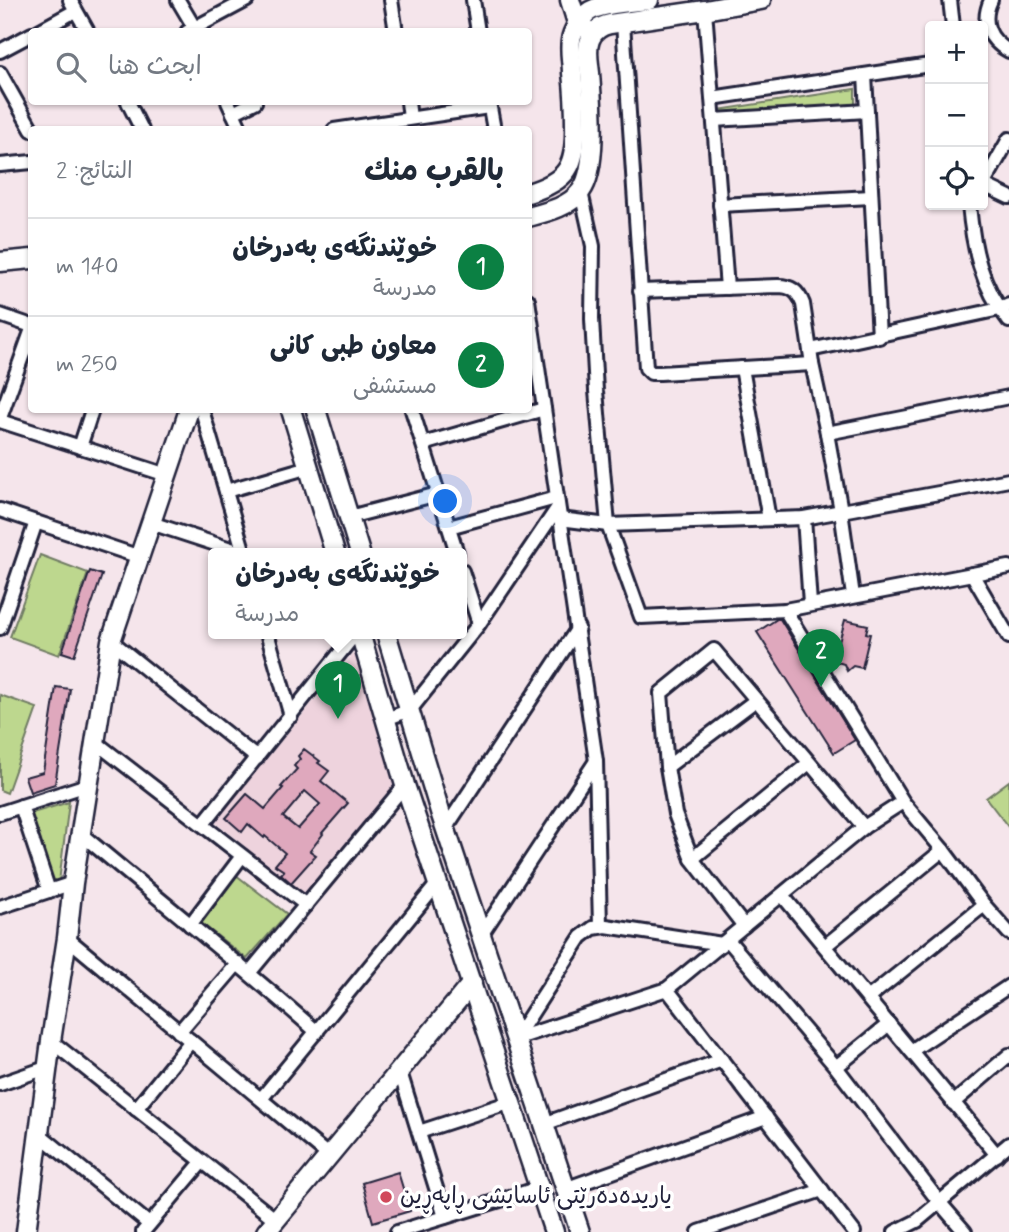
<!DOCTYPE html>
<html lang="ar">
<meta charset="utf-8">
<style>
:root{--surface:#fff;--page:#f6f6f7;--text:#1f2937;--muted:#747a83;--line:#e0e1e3;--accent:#0b8043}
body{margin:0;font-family:Mynerve,"Playpen Sans Arabic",sans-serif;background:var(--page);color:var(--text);direction:rtl}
.controls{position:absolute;right:21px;top:21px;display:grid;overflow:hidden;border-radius:7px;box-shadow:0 2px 5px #0004}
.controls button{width:63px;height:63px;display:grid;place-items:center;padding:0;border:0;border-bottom:2px solid var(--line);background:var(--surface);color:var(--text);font:35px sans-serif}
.you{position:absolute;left:446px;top:502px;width:24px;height:24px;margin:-18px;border:5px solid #fff;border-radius:50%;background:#1a73e8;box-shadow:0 0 0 10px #1a73e833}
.badge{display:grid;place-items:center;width:46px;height:46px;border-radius:50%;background:var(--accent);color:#fff;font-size:23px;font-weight:700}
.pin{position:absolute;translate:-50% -58px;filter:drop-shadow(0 2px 4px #0008)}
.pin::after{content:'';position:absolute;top:37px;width:24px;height:21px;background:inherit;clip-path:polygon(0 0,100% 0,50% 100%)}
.popup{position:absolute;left:208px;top:548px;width:259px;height:91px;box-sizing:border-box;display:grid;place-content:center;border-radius:7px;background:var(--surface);filter:drop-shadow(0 2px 5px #0005);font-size:23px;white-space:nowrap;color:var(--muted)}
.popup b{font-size:26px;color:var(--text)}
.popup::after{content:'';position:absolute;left:50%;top:100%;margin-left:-14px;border:14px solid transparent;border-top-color:var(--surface)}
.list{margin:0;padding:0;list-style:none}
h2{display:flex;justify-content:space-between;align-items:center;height:91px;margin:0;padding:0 28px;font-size:30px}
h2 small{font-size:23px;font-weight:400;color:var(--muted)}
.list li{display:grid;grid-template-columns:46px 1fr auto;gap:21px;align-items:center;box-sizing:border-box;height:98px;padding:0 28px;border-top:2px solid var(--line)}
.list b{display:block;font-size:26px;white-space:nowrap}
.list p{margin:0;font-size:23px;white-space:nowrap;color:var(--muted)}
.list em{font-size:23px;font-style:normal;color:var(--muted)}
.icon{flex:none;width:38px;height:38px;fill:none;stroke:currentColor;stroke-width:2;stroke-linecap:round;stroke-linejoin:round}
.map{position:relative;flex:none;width:1009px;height:1232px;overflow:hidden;direction:ltr}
.search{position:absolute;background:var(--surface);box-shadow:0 2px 5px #0004;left:28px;top:28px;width:504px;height:77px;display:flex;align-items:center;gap:18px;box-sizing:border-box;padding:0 24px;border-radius:7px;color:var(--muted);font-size:26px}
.panel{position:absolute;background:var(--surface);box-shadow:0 2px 5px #0004;left:28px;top:126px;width:504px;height:287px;border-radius:7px;direction:rtl}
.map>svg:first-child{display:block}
</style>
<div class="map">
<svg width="1009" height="1232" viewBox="0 0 1009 1232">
<rect width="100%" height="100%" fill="#f5e5eb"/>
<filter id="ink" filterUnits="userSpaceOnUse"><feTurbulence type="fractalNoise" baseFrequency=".0143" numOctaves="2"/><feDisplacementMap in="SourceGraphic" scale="14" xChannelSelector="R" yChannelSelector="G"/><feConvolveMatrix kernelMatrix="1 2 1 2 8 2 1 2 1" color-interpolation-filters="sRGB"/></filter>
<g filter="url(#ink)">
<polygon fill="#eed3dd" points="356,651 396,786 303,895 214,821"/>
<g fill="#bdd78e" stroke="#707c64" stroke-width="2">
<polygon points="855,89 855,109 719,117 718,110"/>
<polygon points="40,555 88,573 59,655 10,637"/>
<polygon points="0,695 37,708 7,793 0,790"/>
<polygon points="1009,781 1009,828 986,798"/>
<polygon points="69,802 59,882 51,884 29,814"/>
<polygon points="236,875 287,914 247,959 201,923"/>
</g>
<g fill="#dfa8bd" stroke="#22223b" stroke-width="2" fill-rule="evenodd">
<polygon points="90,571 102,575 74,656 62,652"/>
<polygon points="777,619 780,619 855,740 834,753 757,632"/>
<polygon points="845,620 868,625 866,633 870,634 862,668 853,666 847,671 844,664 834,661"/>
<polygon points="56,687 70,689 55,784 30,792 25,777 43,772"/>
<path d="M304 749 320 761 318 763 329 771 321 781 348 803 322 833 323 834 310 851 316 855 291 883 281 874 284 871 275 865 285 853 265 836 264 838 248 824 242 832 226 818 247 794 265 809 283 788 281 787 297 769 294 766 300 759 298 756ZM305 791 320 804 298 829 283 817Z"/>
<polygon points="398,1172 410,1211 373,1222 362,1183"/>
</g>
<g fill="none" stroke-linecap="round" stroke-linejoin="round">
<g stroke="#22223b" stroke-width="18">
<g id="street">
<polyline points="70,0 88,32"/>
<polyline points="178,0 197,32"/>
<polyline points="391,0 396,32"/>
<polyline points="473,0 478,32"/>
<polyline points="950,0 953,26"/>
<path d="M991 0C981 21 988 40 1009 51"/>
<polyline points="705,10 727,288"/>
<polyline points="623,23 646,368 651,373 660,373 812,364"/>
<polyline points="37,32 75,11"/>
<polyline points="187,32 247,0"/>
<polyline points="0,51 32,34"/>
<polyline points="0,73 32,130"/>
<polyline points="865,75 879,337"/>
<polyline points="712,98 930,65"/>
<polyline points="128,102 142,130"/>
<polyline points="228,102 241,130"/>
<polyline points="408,102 410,118"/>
<polyline points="489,102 494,130"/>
<polyline points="233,113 255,102"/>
<polyline points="714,120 867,111"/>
<polyline points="334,130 489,107"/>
<polyline points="0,165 32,162"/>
<polyline points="983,185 1009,139"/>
<polyline points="984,185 1009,197"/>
<polyline points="581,192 593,246 592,319 596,391 608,525 641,617 785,610 1009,567"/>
<polyline points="720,205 871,197"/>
<path d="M969 205C973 248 981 286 1009 321"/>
<path d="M640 291 778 286C791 286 798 291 803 304L812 364 827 433"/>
<polyline points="528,300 596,761 600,926"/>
<polyline points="0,315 32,326"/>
<polyline points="810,350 1000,309 1009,305"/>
<polyline points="742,368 769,519"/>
<polyline points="202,410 244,553"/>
<polyline points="412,410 457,553"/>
<polyline points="0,418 32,329"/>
<polyline points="0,421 167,475"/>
<polyline points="423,444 544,409"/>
<polyline points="80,447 92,410"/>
<polyline points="226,491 309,467"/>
<polyline points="0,510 140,557"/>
<polyline points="349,517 438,494"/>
<polyline points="804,518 810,604"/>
<polyline points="560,519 608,525 804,518 1009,480"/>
<polyline points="151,523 243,553"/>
<polyline points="449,527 556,498"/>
<polyline points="462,571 479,624"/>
<polyline points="972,574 1009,637"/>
<polyline points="853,596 841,511 827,433 1009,397"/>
<polyline points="785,610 903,802 943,850 984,905 1009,933"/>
<polyline points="0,628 36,522"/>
<polyline points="267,633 291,716"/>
<polyline points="111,641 257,758"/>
<polyline points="386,719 410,710 479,624 558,507"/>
<polyline points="94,741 306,905"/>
<polyline points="667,767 756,700"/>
<polyline points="21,806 49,891"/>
<polyline points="0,813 87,785"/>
<polyline points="203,824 356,633"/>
<polyline points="445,829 578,628"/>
<path d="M81 834C160 900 240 964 317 1032"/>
<polyline points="692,859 809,763"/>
<polyline points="782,895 997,1155"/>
<polyline points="0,907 73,883"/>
<polyline points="190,925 242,856"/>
<polyline points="744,926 692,859 675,814 667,767 661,693 714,650 864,827"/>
<polyline points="481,935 596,761"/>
<polyline points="67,938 329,1156"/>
<polyline points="728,940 836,1067 940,1203 965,1232"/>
<polyline points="825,946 943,850"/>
<polyline points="250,972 405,785"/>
<polyline points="667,989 854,1232"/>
<polyline points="868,998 984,905"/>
<polyline points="179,1032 238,963"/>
<polyline points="515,1039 667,989 864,827 903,802"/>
<polyline points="515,1039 581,937 593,928 606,926 722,944"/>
<polyline points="51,1041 276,1220"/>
<polyline points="911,1051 1009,986"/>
<polyline points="836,1067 889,1024"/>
<polyline points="400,1072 445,1217"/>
<polyline points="0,1084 49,1067"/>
<polyline points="261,1099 438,883"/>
<polyline points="953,1103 1009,1055"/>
<polyline points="136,1109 191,1041"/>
<polyline points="544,1124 722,1060"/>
<polyline points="419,1132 511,1102"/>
<polyline points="39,1134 149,1224"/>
<polyline points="565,1189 766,1117"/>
<polyline points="143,1232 202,1162"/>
<polyline points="397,1232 539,1188"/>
<polyline points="699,1232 822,1190"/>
<polyline points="895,1232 917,1221 1009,1144"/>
</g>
</g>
<g stroke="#22223b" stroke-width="23">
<g id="secondary">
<polyline points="570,0 578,26 585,28"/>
<path d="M528 193C568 181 576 166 575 126 575 108 574 90 572 73 572 62 569 51 571 40 572 31 580 19 587 13 599 3 633 2 649 0"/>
<path d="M528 217C547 212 569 207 581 191 598 169 592 101 590 73 589 63 586 50 590 40 593 31 601 26 610 24L705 10 761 0"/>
<polyline points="0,262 32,259"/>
<polyline points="291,410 335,553"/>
<polyline points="316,410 360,553"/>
<polyline points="360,633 405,785 554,1232"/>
<polyline points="386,633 441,815 580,1232"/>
<polyline points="26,1232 51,1041 67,938 73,883 111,641 189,410"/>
<polyline points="266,1232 472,983"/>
</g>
</g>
<use href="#street" stroke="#fff" stroke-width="12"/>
<use href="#secondary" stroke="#fff" stroke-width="18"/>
</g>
</g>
<circle fill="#d1495b" stroke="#fff" stroke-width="2.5" cx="386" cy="1197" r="7"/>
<g text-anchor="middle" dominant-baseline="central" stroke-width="7" stroke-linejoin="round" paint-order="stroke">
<g font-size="23" fill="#22223b" stroke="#fff" text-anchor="start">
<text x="400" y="1197">یاریدەدەرێتی ئاسایشی ڕاپەڕین</text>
</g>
</g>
</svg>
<div class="controls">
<button>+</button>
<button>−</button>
<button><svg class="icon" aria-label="locate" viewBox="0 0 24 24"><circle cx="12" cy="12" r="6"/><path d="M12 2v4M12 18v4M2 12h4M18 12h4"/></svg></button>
</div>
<div class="you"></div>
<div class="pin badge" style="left:338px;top:719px">1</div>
<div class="popup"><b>خوێندنگەی بەدرخان</b>مدرسة</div>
<div class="pin badge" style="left:821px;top:687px">2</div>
<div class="search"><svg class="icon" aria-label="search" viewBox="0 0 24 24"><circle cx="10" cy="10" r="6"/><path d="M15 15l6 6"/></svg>ابحث هنا</div>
<section class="panel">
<h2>بالقرب منك<small>النتائج: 2</small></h2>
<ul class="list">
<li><span class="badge">1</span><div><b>خوێندنگەی بەدرخان</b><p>مدرسة</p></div><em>140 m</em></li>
<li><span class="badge">2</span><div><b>معاون طبی کانی</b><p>مستشفى</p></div><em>250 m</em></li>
</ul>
</section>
</div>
